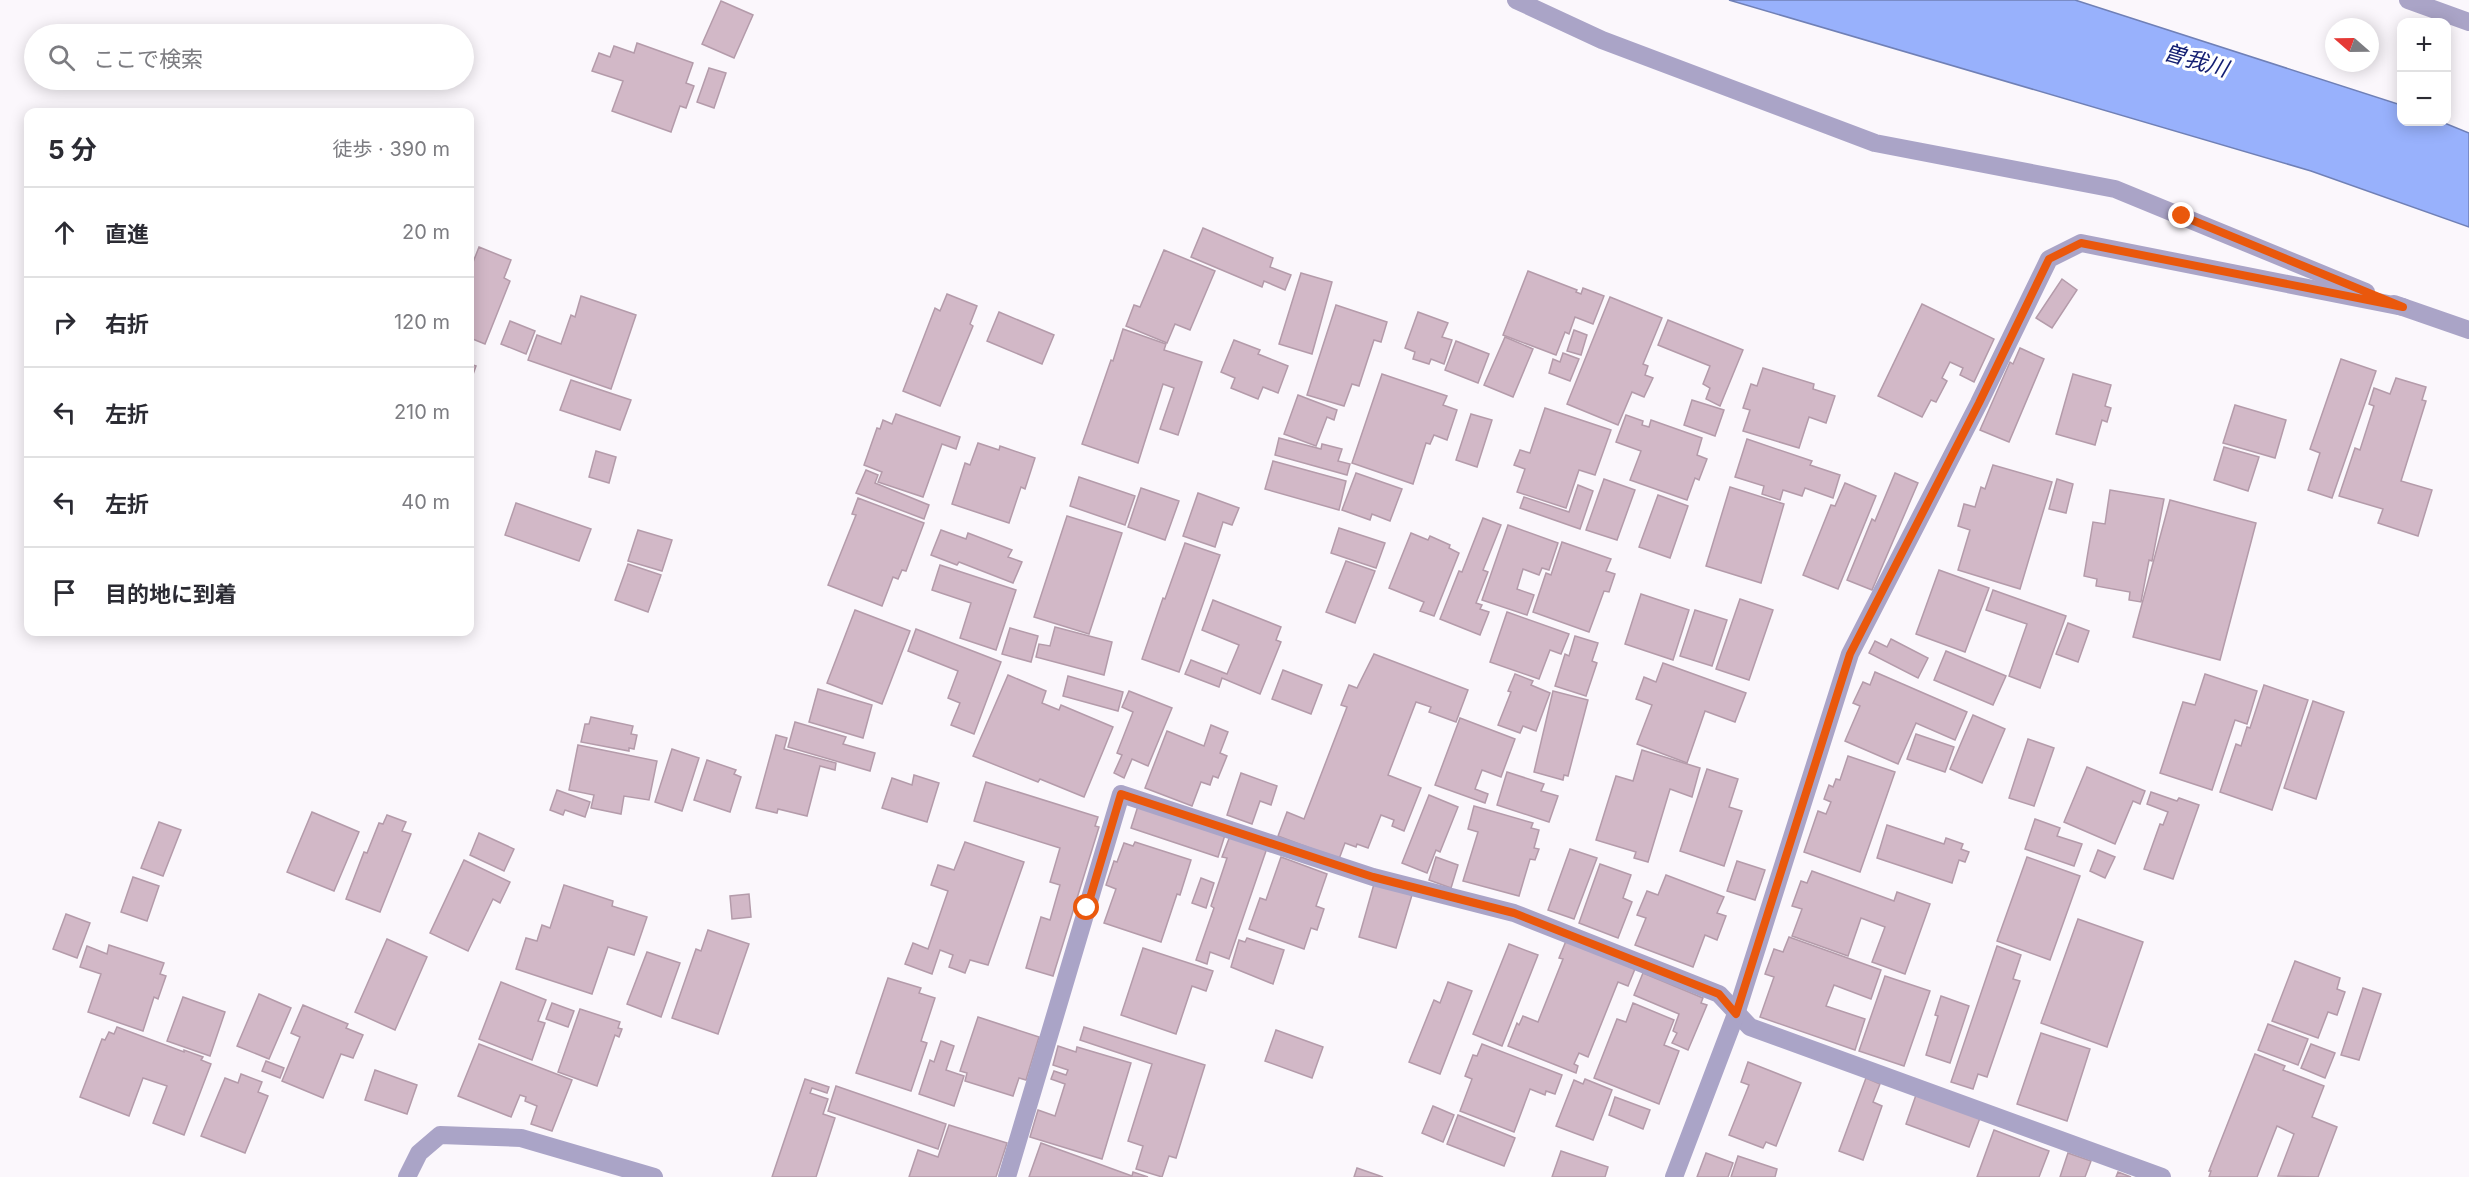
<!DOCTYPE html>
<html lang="ja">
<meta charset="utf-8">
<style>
:root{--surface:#fff;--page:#f7f7f7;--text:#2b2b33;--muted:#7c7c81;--line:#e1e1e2}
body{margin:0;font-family:Inter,"Noto Sans JP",sans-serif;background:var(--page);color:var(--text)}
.controls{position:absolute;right:18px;top:18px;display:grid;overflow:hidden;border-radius:12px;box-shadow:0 3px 15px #0003}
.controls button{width:54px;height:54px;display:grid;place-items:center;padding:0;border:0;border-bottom:2px solid var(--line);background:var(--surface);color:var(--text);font:30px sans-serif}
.compass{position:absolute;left:2325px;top:18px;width:54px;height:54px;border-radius:50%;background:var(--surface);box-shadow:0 3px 15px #0003;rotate:290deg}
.stop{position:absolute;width:18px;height:18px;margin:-14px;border:4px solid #ea580c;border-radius:50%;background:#fff}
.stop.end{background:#ea580c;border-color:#fff;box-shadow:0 2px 6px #0008}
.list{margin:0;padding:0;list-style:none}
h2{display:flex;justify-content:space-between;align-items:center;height:78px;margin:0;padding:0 24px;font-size:26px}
h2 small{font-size:20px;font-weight:400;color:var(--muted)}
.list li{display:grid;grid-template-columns:39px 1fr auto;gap:18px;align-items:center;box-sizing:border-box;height:90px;padding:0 24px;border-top:2px solid var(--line)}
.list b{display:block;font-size:22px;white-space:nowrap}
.list em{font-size:20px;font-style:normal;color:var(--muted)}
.icon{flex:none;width:33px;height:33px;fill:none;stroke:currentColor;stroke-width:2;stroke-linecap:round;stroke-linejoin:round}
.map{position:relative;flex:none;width:2469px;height:1177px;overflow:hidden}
.search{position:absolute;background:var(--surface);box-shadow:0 3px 15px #0003;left:24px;top:24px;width:450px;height:66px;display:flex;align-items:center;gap:15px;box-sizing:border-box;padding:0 21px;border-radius:33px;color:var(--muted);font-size:22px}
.panel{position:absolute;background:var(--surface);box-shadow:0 3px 15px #0003;left:24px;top:108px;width:450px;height:528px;border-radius:12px}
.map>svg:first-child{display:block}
</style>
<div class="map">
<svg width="2469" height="1177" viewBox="0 0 2469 1177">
<rect width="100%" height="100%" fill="#fbf7fc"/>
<polygon fill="#98b1fc" stroke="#7080b6" stroke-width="1.5" points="1729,0 2075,0 2401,105 2402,122 2442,122 2469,133 2469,227 2311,171"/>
<g fill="#d2b8c7" stroke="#b49baa" stroke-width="1.5">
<polygon points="721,1 753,15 734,58 702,44"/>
<polygon points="637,43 693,63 686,83 694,86 686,108 680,106 671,132 612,111 623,81 592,71 599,53 610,57 614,46 634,53"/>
<polygon points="709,68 726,73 714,108 697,102"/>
<polygon points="1203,228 1273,258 1270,267 1291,275 1285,290 1264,281 1262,287 1191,257"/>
<polygon points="479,247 511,260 504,278 510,281 485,344 470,338 470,270"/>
<polygon points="1164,250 1215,271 1190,330 1175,324 1167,343 1126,326 1134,305 1140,307"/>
<polygon points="1528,271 1577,290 1576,292 1581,294 1583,288 1604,296 1593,324 1575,317 1569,334 1565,332 1556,355 1503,335"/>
<polygon points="1301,273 1332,282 1312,354 1279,344"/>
<polygon points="2062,279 2077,290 2052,328 2036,318"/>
<polygon points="947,294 977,306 970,324 973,326 940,406 903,391 935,308 940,311"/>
<polygon points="581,296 636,315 611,389 528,360 537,335 561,344 571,315 575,317"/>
<polygon points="1610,297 1662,318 1643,364 1648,366 1645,375 1653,378 1644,397 1632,392 1618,425 1567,404"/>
<polygon points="1922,304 1994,339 1974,382 1960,375 1963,368 1950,362 1942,378 1947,381 1936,402 1931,400 1922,417 1878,396"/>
<polygon points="1336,305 1387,322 1381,342 1374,340 1359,386 1352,384 1344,406 1307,395"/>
<polygon points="999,312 1054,335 1042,364 987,341"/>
<polygon points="1418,312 1448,323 1442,337 1452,340 1444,364 1431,359 1429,364 1413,359 1415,352 1405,348"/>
<polygon points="1668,320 1743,350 1720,406 1706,399 1710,388 1703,384 1710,366 1658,345"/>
<polygon points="510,321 535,331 526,354 501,344"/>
<polygon points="1123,329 1166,344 1164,350 1202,362 1178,435 1160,429 1174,388 1163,384 1138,463 1082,444 1111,360 1113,361"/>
<polygon points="1574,330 1587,335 1581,355 1567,351"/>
<polygon points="1505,337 1533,349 1513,397 1484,385"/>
<polygon points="1234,340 1260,350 1258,354 1288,366 1278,393 1263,387 1258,399 1231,388 1235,378 1221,372"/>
<polygon points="1456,341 1489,354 1478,383 1445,370"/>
<polygon points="2020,348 2044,359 2009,442 1980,430 2010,362 2013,364"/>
<polygon points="1563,353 1579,359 1570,381 1549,373 1553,359 1560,362"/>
<polygon points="2341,359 2376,371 2332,498 2308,490 2320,453 2310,449"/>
<polygon points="470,364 476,366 470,383"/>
<polygon points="1763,368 1814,384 1813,389 1835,396 1826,423 1809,417 1799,448 1743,431 1750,410 1743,408 1751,384 1757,386"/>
<polygon points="1382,374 1447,396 1443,405 1457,410 1447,440 1434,435 1430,444 1426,443 1413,484 1352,463"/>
<polygon points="2073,374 2111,385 2105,406 2111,408 2107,422 2102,420 2095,445 2056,434"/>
<polygon points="2396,378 2426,387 2422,400 2426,401 2401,481 2432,490 2418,536 2378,523 2383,509 2339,496 2355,448 2360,450 2374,406 2369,404 2374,388 2390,394"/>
<polygon points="571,380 631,400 620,430 560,410"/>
<polygon points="1298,395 1337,410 1334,420 1327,417 1316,446 1284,434"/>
<polygon points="1692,400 1724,410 1715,436 1684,425"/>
<polygon points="2235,405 2286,420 2275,458 2223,443"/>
<polygon points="1545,408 1611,430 1595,475 1579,470 1566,508 1517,492 1525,469 1514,465 1520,450 1530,453"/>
<polygon points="896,414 960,437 956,449 942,444 923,497 878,482 882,472 864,465 877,428 880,429 883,420 892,424"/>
<polygon points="1471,414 1492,420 1477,467 1456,460"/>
<polygon points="1626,415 1643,421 1642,425 1649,427 1651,420 1702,438 1697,455 1707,459 1699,480 1695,478 1687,500 1630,480 1641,451 1616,442"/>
<polygon points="1279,438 1321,449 1322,444 1342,449 1338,461 1350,464 1347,475 1275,455"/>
<polygon points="1747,439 1812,461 1810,465 1840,475 1833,498 1805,488 1802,496 1783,490 1780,500 1762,494 1764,486 1735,477"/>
<polygon points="978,443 999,450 1000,446 1035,458 1025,489 1021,487 1009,523 952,504 965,463 970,465"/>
<polygon points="2224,447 2259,457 2248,491 2214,480"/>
<polygon points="596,451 616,457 609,483 589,477"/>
<polygon points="1273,461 1346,481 1339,510 1265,489"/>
<polygon points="1993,465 2052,482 2020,589 1958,570 1970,530 1958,526 1964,504 1975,507 1981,487 1985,489"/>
<polygon points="866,470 878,475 875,483 929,505 924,519 856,493"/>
<polygon points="1356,473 1402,489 1390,521 1372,514 1370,520 1342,510"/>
<polygon points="1895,473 1918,483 1872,590 1847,580 1872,519 1875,521"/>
<polygon points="1079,477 1135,496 1125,525 1070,506"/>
<polygon points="1604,479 1635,490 1617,540 1586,530"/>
<polygon points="2057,479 2073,484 2066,513 2049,509"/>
<polygon points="1845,483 1876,496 1838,589 1803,575 1831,505 1835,506"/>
<polygon points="1578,485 1593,491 1580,529 1520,508 1524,497 1569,512"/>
<polygon points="1730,487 1784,504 1761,583 1706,566"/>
<polygon points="1141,488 1179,501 1165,540 1128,527"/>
<polygon points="2110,490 2164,499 2152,561 2149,560 2141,602 2129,600 2130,592 2096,586 2097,579 2084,576 2093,522 2105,524"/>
<polygon points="1198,493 1239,508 1232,525 1223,522 1215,547 1183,536"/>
<polygon points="1658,495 1688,506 1670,558 1639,547"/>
<polygon points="858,498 924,523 906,571 902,570 898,579 893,577 882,606 828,585 856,515 852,514"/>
<polygon points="2170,500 2256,523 2220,660 2133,637"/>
<polygon points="516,503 591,529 579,561 505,535"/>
<polygon points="1067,516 1122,533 1089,634 1034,617"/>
<polygon points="1483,518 1501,525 1483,570 1488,572 1476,603 1482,605 1480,609 1489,612 1480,635 1440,619 1459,571 1462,572"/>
<polygon points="1508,525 1558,543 1549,570 1542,568 1539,575 1523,569 1517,589 1534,595 1527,615 1482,600"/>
<polygon points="1339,528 1385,543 1376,568 1331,553"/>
<polygon points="638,530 672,540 662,571 628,561"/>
<polygon points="941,530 966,539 968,533 1012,550 1008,557 1022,562 1013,583 959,562 957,565 931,555"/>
<polygon points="1411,533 1428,540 1430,536 1450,545 1449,548 1459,553 1434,616 1420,611 1424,602 1389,588"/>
<polygon points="1562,542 1611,559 1606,571 1615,574 1609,592 1604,591 1589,632 1533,612 1546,573 1551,575"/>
<polygon points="1185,543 1220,555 1179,672 1142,659 1163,598 1165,599"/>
<polygon points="1346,561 1375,571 1355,623 1326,612"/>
<polygon points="628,564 661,575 648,612 615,600"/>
<polygon points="940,565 1016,590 996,650 960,638 971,603 932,590"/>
<polygon points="1939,570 1989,588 1965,652 1916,634"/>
<polygon points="1993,590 2066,616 2040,688 2009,676 2027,624 1986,610"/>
<polygon points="1641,594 1689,610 1673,660 1625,644"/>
<polygon points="1740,599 1773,610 1749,680 1716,669"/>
<polygon points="1213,600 1281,627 1276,640 1281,642 1260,694 1222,678 1219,687 1185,674 1191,660 1227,674 1239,645 1202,630"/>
<polygon points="855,610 910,631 882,704 827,683"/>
<polygon points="1695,610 1727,620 1712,666 1680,656"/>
<polygon points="1507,612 1569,634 1561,654 1550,650 1539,679 1490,662"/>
<polygon points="2068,623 2089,631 2078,662 2056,654"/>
<polygon points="1055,627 1112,642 1104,675 1036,657 1039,644 1050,646"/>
<polygon points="1010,628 1038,636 1031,662 1002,654"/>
<polygon points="916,629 1001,662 974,734 951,725 960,703 948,698 958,671 908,651"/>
<polygon points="1575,636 1598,643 1592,661 1597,663 1586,696 1555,686 1565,654 1569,656"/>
<polygon points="1891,639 1928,658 1918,678 1869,653 1875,641 1887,647"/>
<polygon points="1946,651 2006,676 1993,705 1934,680"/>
<polygon points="1374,654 1468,690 1456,722 1429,712 1431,707 1416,702 1388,775 1421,788 1404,831 1392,826 1394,820 1381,815 1368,848 1357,844 1356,847 1345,843 1339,859 1278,836 1287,812 1304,819 1347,707 1341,705 1349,685 1357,688"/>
<polygon points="1663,663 1746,693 1735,722 1705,711 1687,763 1637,744 1652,705 1636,699 1644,677 1656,682"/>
<polygon points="1283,670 1322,685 1311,714 1272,699"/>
<polygon points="1875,672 1967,712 1955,740 1916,723 1898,764 1845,741 1860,706 1853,703 1863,682 1870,685"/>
<polygon points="1515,674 1533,681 1531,685 1550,693 1536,731 1523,726 1520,733 1498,725 1511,692 1508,691"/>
<polygon points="2205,674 2257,691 2247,724 2235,720 2212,790 2160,773 2183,702 2195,705"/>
<polygon points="1008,675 1046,691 1042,703 1059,710 1061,705 1113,727 1084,797 1040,779 1038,782 973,756"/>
<polygon points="1068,676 1123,692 1118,711 1063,696"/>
<polygon points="2264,685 2308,700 2272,810 2220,792 2236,744 2241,746 2247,727 2250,728"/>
<polygon points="818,689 872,705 863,738 809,722"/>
<polygon points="1129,691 1172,708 1148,766 1132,759 1124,778 1114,773 1122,755 1117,753 1133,712 1122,707"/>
<polygon points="1553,691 1588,700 1568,776 1564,775 1563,780 1534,772"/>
<polygon points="2313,701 2344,712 2316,799 2284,788"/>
<polygon points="1973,715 2005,729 1982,783 1950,769"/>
<polygon points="591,717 633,726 631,734 637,735 634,749 629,748 629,751 581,742 585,724 589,724"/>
<polygon points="1460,718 1515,739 1501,777 1482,770 1475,789 1488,794 1485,803 1435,785"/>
<polygon points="795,722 846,737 843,744 875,753 870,771 788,747"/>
<polygon points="1211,725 1228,732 1220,753 1227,756 1218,778 1213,776 1210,785 1201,782 1192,806 1145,788 1167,731 1204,746"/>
<polygon points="1916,734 1954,747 1945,772 1907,759"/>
<polygon points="776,735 787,738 784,749 836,763 835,770 820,766 807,816 778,809 777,813 756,808"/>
<polygon points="2028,739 2054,748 2034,806 2009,798"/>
<polygon points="578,745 657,761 649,800 624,796 621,814 591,808 594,795 569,790"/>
<polygon points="672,749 699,758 682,811 655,802"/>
<polygon points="1642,750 1700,768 1692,797 1670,789 1648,862 1634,858 1636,852 1596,840 1616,776 1633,781"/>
<polygon points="1848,756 1895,772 1860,872 1804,852 1818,811 1826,814 1831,802 1824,799 1829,785 1833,787 1836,779 1840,780"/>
<polygon points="707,760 736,770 734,774 741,777 730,812 694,800"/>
<polygon points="2087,767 2145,791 2140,804 2133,801 2115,844 2064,822"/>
<polygon points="1707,769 1738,779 1729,807 1742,811 1724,866 1680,851"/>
<polygon points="1507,772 1544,784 1541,791 1558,796 1549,822 1497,805"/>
<polygon points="1241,773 1277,786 1271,805 1260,801 1252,824 1227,815"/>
<polygon points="914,775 939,783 927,822 882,808 892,778 912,785"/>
<polygon points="986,782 1098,817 1095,826 1099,827 1053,976 1026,968 1041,917 1050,920 1060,885 1050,882 1060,848 974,821"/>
<polygon points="557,790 590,802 585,817 565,810 563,815 550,810"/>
<polygon points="2151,792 2177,801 2179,798 2199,805 2173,879 2144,869 2160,824 2163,825 2168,812 2147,804"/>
<polygon points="1429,795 1458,807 1440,852 1436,850 1427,873 1402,863"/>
<polygon points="1138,806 1225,835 1218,857 1131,828"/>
<polygon points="1474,806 1533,823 1531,828 1539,830 1534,848 1539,849 1535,860 1530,859 1519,896 1463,881 1478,832 1468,829"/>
<polygon points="312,812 359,832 334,891 287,872"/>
<polygon points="387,815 406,822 402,831 411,834 380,912 346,899 364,852 367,853 379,823 383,824"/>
<polygon points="2035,819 2060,828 2057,836 2082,844 2074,866 2025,849"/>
<polygon points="159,822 181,830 163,876 141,868"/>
<polygon points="1887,825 1944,844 1946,838 1963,844 1961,849 1969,852 1965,862 1959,860 1952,883 1877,858"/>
<polygon points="479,833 514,849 504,871 470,855"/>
<polygon points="1230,836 1267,848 1229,959 1210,952 1207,964 1196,960 1214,908 1211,906 1227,858 1222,857"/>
<polygon points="965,842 1024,862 988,965 970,960 965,973 949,967 953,955 940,950 932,974 905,964 913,943 928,949 948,891 931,885 938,865 954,870"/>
<polygon points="1135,842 1191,860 1180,895 1177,894 1161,942 1104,923 1116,889 1106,885 1114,861 1117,862 1124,843 1133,846"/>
<polygon points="1570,849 1597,858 1574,919 1548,910"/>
<polygon points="2098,850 2115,857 2105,878 2090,871"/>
<polygon points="1281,857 1327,874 1316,906 1324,909 1317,930 1311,928 1304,949 1249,929 1260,898 1266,900"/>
<polygon points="1436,857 1458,865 1451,888 1429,880"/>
<polygon points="2027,857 2080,876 2050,960 1997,941"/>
<polygon points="464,860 510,882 500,903 493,899 468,951 430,933"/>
<polygon points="1737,861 1765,870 1755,900 1727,891"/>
<polygon points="1600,864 1631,875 1623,898 1632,902 1618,938 1579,923"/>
<polygon points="1812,871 1894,901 1897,892 1930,904 1905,974 1872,962 1885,927 1861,918 1848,956 1792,936 1802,909 1792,906 1801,881 1807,883"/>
<polygon points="1666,875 1724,897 1717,913 1726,916 1717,940 1705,935 1693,967 1635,945 1646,918 1637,915 1647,891 1658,895"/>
<polygon points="133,877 159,886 147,921 121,912"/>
<polygon points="1201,878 1214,883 1206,908 1192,903"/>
<polygon points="1374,884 1412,895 1396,948 1359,937"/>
<polygon points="564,885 613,901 612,906 647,917 634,955 608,947 592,994 516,969 526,938 537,941 542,925 550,928"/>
<polygon points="749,894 751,917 732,919 730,896"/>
<polygon points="66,914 90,923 77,958 53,949"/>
<polygon points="2078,919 2143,942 2107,1047 2041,1023"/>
<polygon points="708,930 749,944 718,1034 672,1018 696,949 701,951"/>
<polygon points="1789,937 1881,970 1871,999 1834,985 1826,1006 1865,1019 1855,1050 1760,1017 1774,977 1765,974 1774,949 1783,952"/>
<polygon points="1247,938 1284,950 1273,984 1231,967 1239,940 1245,942"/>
<polygon points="387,939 427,957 395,1030 355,1012"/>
<polygon points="1566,941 1635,969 1628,986 1618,982 1588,1057 1579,1053 1574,1064 1578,1066 1576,1073 1508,1046 1517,1023 1519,1025 1523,1016 1538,1022 1563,959 1559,958"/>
<polygon points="1509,944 1538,955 1502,1046 1473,1034"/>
<polygon points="109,945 164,963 160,974 166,976 158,999 154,997 143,1031 88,1012 101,974 80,967 87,946 107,954"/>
<polygon points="1997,946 2021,955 2013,979 2020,981 1987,1077 1978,1074 1973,1089 1951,1082"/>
<polygon points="1143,948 1213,971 1206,991 1192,986 1176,1034 1121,1015"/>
<polygon points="647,952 680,963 661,1017 627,1004"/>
<polygon points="2295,961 2340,978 2337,989 2345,992 2337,1015 2328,1012 2318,1038 2272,1021"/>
<polygon points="1643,973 1703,998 1701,1003 1707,1005 1688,1050 1672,1043 1677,1033 1673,1031 1679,1014 1634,995"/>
<polygon points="1885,976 1930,991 1904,1066 1859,1051"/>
<polygon points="888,978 921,988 919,993 935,998 921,1041 927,1043 911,1091 856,1073"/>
<polygon points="501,982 546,1000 538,1021 545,1023 532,1060 479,1039"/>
<polygon points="1448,982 1472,991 1440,1074 1409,1062 1434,1000 1440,1003"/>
<polygon points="2363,988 2381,994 2359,1060 2341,1055"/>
<polygon points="259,994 291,1008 269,1059 237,1046"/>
<polygon points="1941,996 1969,1006 1950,1063 1926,1055 1938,1016 1935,1015"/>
<polygon points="183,997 225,1012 210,1056 167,1041"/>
<polygon points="552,1003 574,1011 568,1027 546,1019"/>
<polygon points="1633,1003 1674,1020 1664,1045 1679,1051 1659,1104 1594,1078 1617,1019 1626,1022"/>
<polygon points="303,1005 348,1024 346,1028 363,1035 353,1058 341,1054 323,1098 282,1081 300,1037 291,1033"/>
<polygon points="580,1009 620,1022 618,1028 622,1029 619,1037 615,1035 597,1086 558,1072"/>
<polygon points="978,1017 1039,1037 1026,1080 1019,1078 1013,1096 965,1081 967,1073 960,1071"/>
<polygon points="2268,1024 2308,1039 2298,1065 2258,1050"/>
<polygon points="117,1027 184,1052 184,1050 203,1057 201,1060 211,1064 184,1135 153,1123 167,1086 143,1078 129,1116 80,1097 102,1039 105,1040 109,1032 114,1034"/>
<polygon points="1084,1027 1205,1065 1176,1158 1169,1156 1162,1177 1136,1169 1143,1146 1128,1141 1152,1064 1080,1040"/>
<polygon points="1276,1030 1323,1047 1312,1078 1265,1061"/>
<polygon points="2041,1033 2090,1049 2067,1121 2017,1104"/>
<polygon points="941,1041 954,1046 946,1070 964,1076 954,1106 919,1094 930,1060 934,1062"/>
<polygon points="479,1044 572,1080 552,1131 531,1124 537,1106 525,1101 526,1097 520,1095 511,1117 458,1096"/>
<polygon points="1482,1044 1562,1075 1555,1094 1546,1091 1545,1095 1530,1089 1514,1132 1460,1111 1472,1079 1465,1076 1473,1055 1477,1056"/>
<polygon points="2311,1044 2335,1053 2325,1078 2301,1068"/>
<polygon points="1058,1046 1076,1052 1077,1047 1131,1063 1102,1159 1030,1137 1038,1110 1055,1116 1065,1084 1051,1079 1054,1071 1066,1075 1068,1070 1053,1065"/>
<polygon points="2255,1054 2285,1066 2283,1070 2324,1086 2312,1117 2337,1127 2318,1177 2278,1176 2294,1134 2277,1126 2257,1177 2209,1177 2211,1171 2209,1171"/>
<polygon points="266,1061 284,1068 280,1078 262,1071"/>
<polygon points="1748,1062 1801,1083 1776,1146 1766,1142 1763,1148 1729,1135 1749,1085 1741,1082"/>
<polygon points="375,1070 417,1085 407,1114 365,1100"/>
<polygon points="241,1074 262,1082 258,1092 268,1096 245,1153 201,1136 225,1078 238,1083"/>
<polygon points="1866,1078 1880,1084 1873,1102 1882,1106 1863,1160 1839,1151"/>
<polygon points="805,1079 829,1087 827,1093 812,1088 810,1093 828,1099 823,1114 835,1118 816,1177 772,1177"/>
<polygon points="1585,1079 1612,1090 1593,1140 1556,1126 1574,1080 1583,1084"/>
<polygon points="836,1086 946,1124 938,1149 828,1111"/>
<polygon points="1916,1095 1980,1118 1969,1147 1906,1124"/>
<polygon points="1615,1097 1650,1110 1643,1129 1609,1115"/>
<polygon points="1433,1106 1454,1115 1443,1142 1422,1133"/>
<polygon points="1458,1115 1515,1138 1504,1166 1447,1144"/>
<polygon points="949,1125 1007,1143 996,1177 909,1177 918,1150 938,1157"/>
<polygon points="1994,1130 2049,1151 2039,1177 1977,1177"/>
<polygon points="1041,1143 1132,1176 1133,1172 1148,1177 1029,1177"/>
<polygon points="1561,1151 1608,1167 1605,1177 1552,1177"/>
<polygon points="1706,1153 1733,1163 1728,1177 1697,1177"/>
<polygon points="2068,1153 2091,1161 2085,1177 2060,1177"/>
<polygon points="1738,1156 1777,1169 1775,1177 1731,1177"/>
<polygon points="1357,1168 1383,1177 1354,1177"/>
<polygon points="2118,1172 2131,1177 2116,1177"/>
</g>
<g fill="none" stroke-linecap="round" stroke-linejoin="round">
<g stroke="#aaa4c7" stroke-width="18">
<polyline points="1516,0 1602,40 1875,143 2115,189 2366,292"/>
<polyline points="2408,0 2469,22"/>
<polyline points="2394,304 2469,330"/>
<polyline points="407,1177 419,1153 440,1135 521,1138 654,1177"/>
<polyline points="1007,1177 1121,794 1373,877 1514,913 1719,994 1750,1027 2162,1177"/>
<polyline points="1674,1177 1736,1014 1850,654 1979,403 2049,259 2081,243 2403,307"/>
</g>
</g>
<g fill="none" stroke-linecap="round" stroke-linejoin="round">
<polyline stroke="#ea580c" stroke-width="8" points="1087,908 1121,794 1373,877 1514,913 1719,994 1736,1014 1850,654 1979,403 2049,259 2081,243 2403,307 2182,216"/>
</g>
<g text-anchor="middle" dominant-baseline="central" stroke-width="6" stroke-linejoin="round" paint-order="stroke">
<g font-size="22" font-style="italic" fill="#152073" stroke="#fff">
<text transform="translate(2196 60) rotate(16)">曽我川</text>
</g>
</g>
</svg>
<div class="controls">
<button>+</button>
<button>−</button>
</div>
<svg class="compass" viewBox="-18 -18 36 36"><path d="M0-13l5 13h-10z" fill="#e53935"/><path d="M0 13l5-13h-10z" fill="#7c7c81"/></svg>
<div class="stop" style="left:1087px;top:908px"></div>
<div class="stop end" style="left:2182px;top:216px"></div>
<div class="search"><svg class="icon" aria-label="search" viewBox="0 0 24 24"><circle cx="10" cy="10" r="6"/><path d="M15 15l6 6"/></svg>ここで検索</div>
<section class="panel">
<h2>5 分<small>徒歩 · 390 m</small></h2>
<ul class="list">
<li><svg class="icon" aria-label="ahead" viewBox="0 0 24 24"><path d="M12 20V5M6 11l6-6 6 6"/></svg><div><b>直進</b></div><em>20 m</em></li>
<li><svg class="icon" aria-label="right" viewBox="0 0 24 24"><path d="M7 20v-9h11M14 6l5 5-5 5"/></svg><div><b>右折</b></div><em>120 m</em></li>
<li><svg class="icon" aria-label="left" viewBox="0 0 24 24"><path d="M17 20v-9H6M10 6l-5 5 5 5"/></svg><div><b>左折</b></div><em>210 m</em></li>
<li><svg class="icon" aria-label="left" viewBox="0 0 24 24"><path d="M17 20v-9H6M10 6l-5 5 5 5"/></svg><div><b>左折</b></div><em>40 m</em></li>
<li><svg class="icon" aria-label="arrive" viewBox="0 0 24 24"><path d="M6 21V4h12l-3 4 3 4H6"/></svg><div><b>目的地に到着</b></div></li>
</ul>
</section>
</div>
